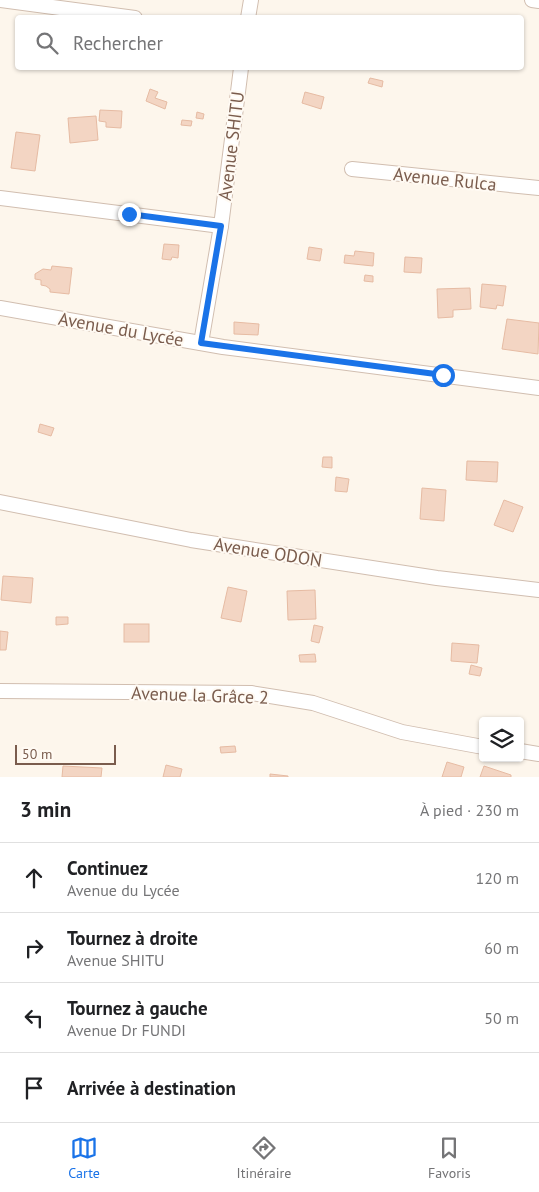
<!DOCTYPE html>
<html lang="fr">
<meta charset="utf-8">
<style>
:root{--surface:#fff;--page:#f2f2f2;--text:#202124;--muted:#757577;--line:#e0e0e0;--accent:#1a73e8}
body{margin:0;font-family:"PT Sans",sans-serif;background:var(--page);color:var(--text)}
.controls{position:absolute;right:15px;bottom:15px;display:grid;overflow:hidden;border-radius:5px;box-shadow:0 1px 4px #0004}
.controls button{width:45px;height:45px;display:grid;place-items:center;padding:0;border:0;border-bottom:1px solid var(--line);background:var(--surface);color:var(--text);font:25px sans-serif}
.scale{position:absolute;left:15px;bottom:12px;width:101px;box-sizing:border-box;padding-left:5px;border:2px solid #7a5c4d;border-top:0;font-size:14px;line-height:18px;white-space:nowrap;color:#7a5c4d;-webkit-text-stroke:4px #fffaf3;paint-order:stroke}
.stop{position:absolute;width:15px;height:15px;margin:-11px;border:4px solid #1a73e8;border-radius:50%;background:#fff}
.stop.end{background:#1a73e8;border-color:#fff;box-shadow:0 1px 5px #0008}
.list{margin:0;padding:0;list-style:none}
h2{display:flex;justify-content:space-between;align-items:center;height:65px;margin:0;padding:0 20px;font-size:21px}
h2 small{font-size:16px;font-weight:400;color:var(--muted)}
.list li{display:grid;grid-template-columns:32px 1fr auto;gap:15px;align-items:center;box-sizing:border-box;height:70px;padding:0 20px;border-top:1px solid var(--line)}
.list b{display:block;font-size:19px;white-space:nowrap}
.list p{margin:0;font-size:16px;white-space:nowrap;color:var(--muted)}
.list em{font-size:16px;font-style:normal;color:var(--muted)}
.icon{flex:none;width:28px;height:28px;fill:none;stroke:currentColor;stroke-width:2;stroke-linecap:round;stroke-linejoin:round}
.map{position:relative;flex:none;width:539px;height:777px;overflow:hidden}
.search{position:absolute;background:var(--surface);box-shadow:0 1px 4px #0004;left:15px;right:15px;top:15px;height:55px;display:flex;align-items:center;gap:12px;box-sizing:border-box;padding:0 18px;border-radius:5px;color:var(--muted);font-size:19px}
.sheet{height:345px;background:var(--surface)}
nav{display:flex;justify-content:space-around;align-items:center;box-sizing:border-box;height:70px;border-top:1px solid var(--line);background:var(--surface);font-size:14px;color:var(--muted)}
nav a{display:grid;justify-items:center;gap:2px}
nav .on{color:var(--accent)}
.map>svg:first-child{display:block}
</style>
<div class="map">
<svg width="539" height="777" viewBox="0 0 539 777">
<rect width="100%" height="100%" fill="#fdf6ec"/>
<g fill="#f3d5c3" stroke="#e6bba3">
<polygon points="370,78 383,81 382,87 368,83"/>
<polygon points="150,89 158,92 155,98 167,102 165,109 146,101"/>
<polygon points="305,92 324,97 321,109 302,103"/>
<polygon points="100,110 122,111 121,128 106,127 106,122 99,121"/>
<polygon points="197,112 204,114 203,119 196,118"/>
<polygon points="96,116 98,140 70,143 68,118"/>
<polygon points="182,120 192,121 191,126 181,125"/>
<polygon points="16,132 40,135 35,171 11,168"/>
<polygon points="164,244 179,245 178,258 172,257 171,260 162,259"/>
<polygon points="309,247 322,249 320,261 307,259"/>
<polygon points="355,251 374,253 373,266 344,263 345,255 354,256"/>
<polygon points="405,257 422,258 421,273 404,272"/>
<polygon points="52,266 72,268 69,294 50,292 50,289 46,286 41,285 41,280 35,279 35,274 43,269 51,270"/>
<polygon points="365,275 373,276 373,282 364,281"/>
<polygon points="482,284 506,286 503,306 497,305 496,309 480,307"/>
<polygon points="470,288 471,309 453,310 453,317 438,318 437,289"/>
<polygon points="507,319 539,323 538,354 502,349"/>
<polygon points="234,322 259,324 258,335 234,334"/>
<polygon points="40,424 54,428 51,436 38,432"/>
<polygon points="323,457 332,457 332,468 322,467"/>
<polygon points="467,461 498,462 497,482 466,480"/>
<polygon points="336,477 349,479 347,492 335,491"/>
<polygon points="422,488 446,490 444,521 420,519"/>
<polygon points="504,500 523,507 513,532 494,525"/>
<polygon points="3,576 33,578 31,603 1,600"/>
<polygon points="228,587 247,591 241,622 221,618"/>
<polygon points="315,590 316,619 288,620 287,591"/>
<polygon points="56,617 68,617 68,624 56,625"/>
<rect x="124" y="624" width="25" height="18"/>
<polygon points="314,625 323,627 319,643 311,641"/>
<polygon points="0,631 8,632 6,650 0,650"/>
<polygon points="452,643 479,645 477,663 451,661"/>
<polygon points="315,654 316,662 300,662 299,655"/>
<polygon points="471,665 482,668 480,676 469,674"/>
<polygon points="235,746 236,752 221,753 220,747"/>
<polygon points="447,762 464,767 461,777 442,777"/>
<polygon points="166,765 182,769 180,777 163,777"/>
<polygon points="63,766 102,768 101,777 62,777"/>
<polygon points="484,766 511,775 511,777 480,777"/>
<polygon points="270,774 288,776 288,777 270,777"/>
</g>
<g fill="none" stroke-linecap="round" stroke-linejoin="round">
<g stroke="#d1beb0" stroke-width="16">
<g id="street">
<polyline points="0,0 135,18"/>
<polyline points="532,0 539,1"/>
<polyline points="248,18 251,0"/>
<polyline points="352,169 539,188"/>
<polyline points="0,198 221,226"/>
<polyline points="0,308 223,347 539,388"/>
<polyline points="201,343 221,226 241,68"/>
<polyline points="0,502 191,540 437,578 539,590"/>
<polyline points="0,691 251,693 313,703 402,732 483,747"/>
<polyline points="520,751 539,754"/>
</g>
</g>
<use href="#street" stroke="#fff" stroke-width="14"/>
</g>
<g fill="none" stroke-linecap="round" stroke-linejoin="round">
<polyline stroke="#1a73e8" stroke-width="6" points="129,214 221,226 201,343 443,375"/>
</g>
<g text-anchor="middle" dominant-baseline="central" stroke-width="4" stroke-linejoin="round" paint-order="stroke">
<g font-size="18" fill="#7a5c4d" stroke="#fffaf3">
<text transform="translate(231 146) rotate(-83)">Avenue SHITU</text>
<text transform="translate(445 179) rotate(6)">Avenue Rulca</text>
<text transform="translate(121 329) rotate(10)">Avenue du Lycée</text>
<text transform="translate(268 552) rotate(9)">Avenue ODON</text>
<text transform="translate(200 695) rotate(2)">Avenue la Grâce 2</text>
</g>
</g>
</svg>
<div class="controls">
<button><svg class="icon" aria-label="layers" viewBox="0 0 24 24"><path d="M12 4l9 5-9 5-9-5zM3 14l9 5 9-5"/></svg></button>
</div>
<div class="scale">50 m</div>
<div class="stop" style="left:443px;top:375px"></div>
<div class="stop end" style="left:129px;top:214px"></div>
<div class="search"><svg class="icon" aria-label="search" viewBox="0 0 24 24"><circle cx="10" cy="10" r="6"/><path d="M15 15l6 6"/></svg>Rechercher</div>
</div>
<section class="sheet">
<h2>3 min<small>À pied · 230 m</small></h2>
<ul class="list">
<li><svg class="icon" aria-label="ahead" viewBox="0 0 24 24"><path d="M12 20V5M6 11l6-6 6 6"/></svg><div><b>Continuez</b><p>Avenue du Lycée</p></div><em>120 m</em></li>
<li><svg class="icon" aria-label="right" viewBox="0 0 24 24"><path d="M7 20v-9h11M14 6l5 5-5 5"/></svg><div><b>Tournez à droite</b><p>Avenue SHITU</p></div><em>60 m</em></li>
<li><svg class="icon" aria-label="left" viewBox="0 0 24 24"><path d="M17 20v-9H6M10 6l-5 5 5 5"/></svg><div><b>Tournez à gauche</b><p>Avenue Dr FUNDI</p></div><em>50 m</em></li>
<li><svg class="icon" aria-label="arrive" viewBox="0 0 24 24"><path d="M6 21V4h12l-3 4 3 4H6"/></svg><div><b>Arrivée à destination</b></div></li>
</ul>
</section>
<nav>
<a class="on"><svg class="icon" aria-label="map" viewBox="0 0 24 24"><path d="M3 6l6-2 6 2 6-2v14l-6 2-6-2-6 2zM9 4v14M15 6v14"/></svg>Carte</a>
<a><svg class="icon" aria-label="directions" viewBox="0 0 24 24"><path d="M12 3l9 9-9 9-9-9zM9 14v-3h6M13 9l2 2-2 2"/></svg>Itinéraire</a>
<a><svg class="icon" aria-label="saved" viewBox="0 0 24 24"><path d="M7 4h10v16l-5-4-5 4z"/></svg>Favoris</a>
</nav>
